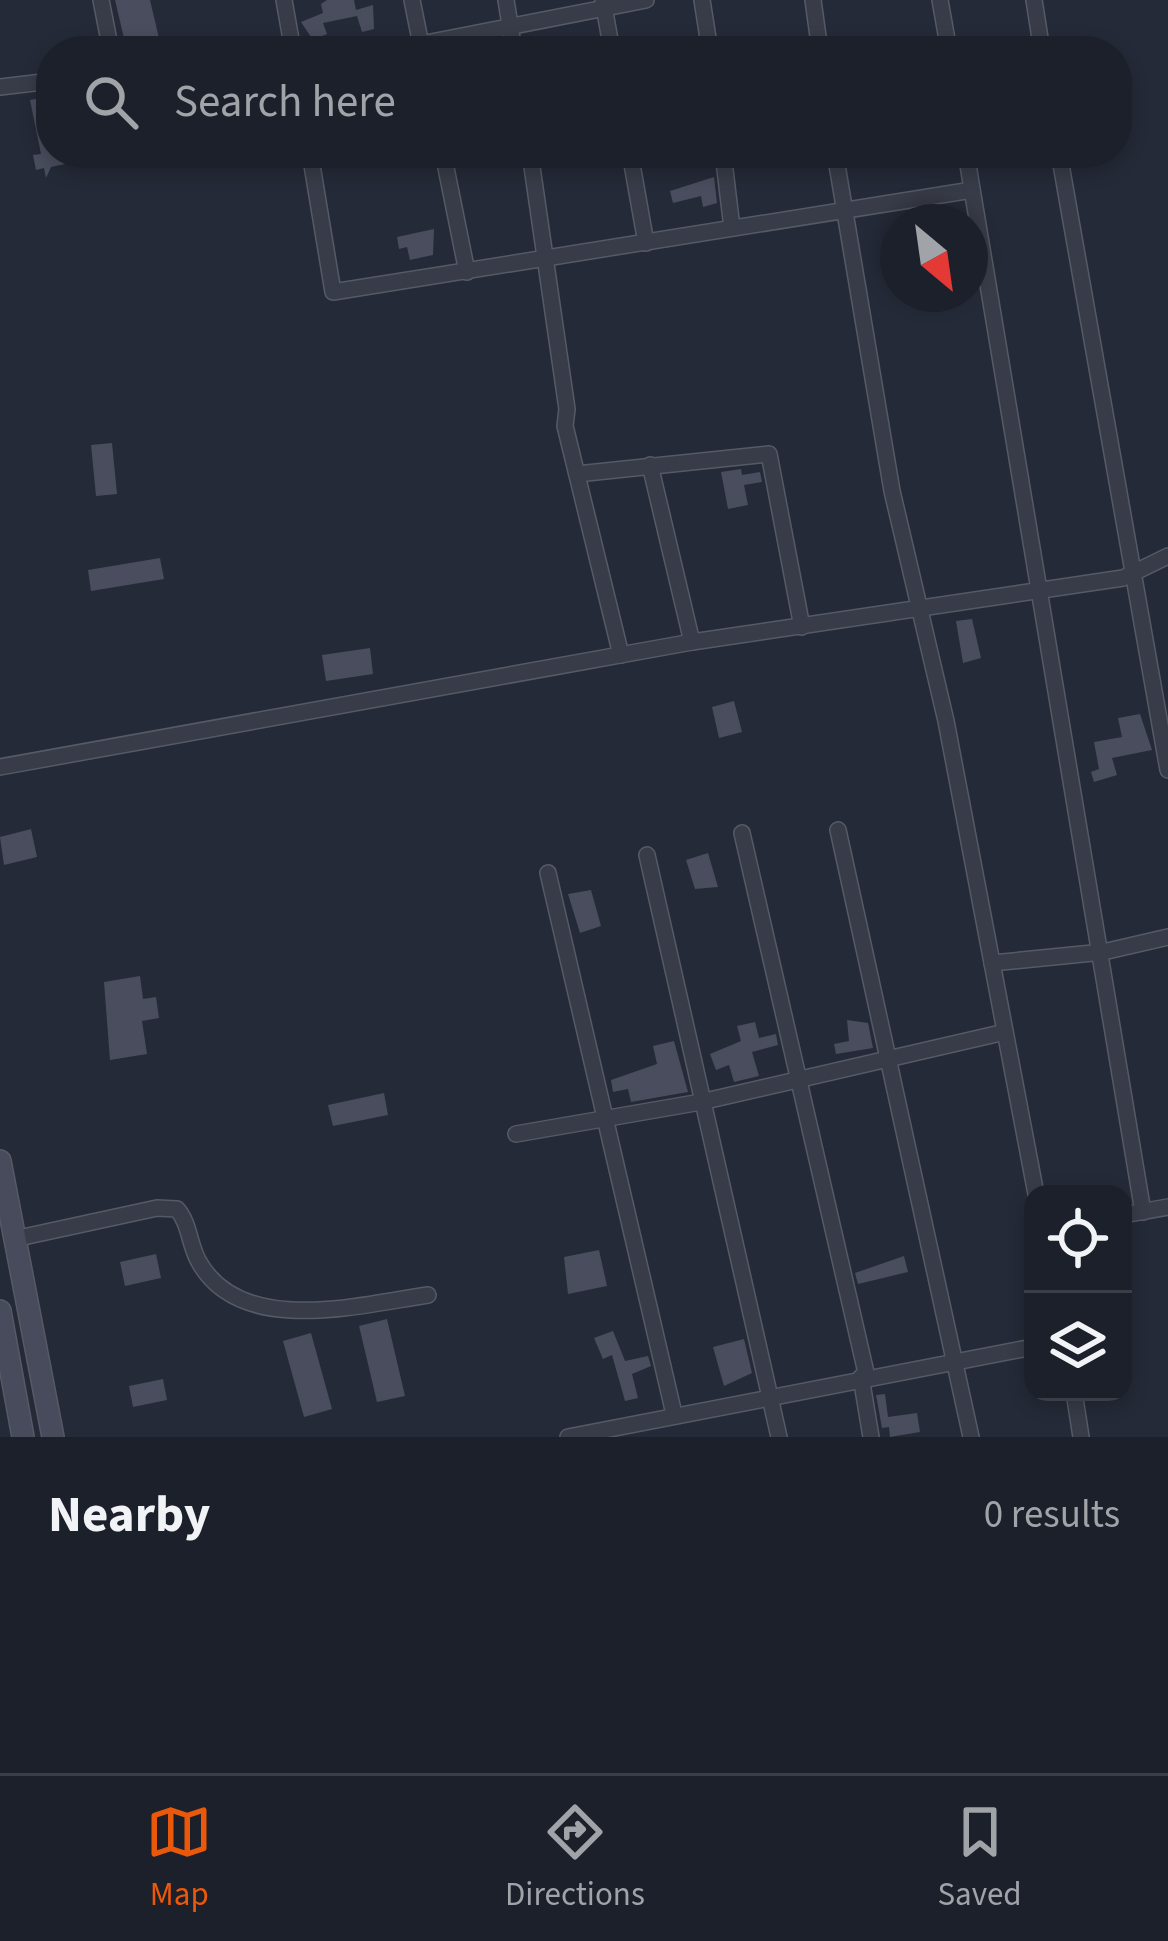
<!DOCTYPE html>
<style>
:root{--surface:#1c202a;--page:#292d36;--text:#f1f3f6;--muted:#a0a3a8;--line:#3a3e47;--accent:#ea580c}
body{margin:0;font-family:"Source Sans 3",sans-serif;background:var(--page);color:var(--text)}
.controls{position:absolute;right:36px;bottom:36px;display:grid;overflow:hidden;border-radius:24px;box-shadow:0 6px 18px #0003}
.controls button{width:108px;height:108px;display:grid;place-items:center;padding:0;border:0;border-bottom:3px solid var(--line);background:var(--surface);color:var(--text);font:60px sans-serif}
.compass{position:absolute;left:880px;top:204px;width:108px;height:108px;border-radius:50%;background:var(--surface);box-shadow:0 6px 18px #0003;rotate:151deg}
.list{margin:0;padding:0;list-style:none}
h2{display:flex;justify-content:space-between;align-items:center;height:156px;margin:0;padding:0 48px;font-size:51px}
h2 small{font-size:39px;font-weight:400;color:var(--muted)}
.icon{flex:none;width:66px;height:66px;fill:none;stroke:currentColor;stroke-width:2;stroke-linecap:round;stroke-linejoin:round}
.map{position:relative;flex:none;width:1168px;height:1437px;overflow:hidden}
.search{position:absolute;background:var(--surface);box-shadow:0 6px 18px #0003;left:36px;right:36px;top:36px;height:132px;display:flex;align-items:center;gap:30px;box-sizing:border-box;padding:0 42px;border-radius:48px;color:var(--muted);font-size:45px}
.sheet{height:336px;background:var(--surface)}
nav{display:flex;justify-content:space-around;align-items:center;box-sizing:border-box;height:168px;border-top:3px solid var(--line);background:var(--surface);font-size:33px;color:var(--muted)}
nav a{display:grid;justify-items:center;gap:6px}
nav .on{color:var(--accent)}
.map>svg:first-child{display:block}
</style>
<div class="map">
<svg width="1168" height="1437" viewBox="0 0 1168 1437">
<rect width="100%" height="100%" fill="#252a38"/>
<g fill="#494d5e">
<polygon points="115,0 150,0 162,51 127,51"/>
<polygon points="327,0 354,0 356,10 373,5 374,29 362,32 357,16 323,23 327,34 313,40 301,22 323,13 321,4"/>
<polygon points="51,96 51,153 93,153 93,158 51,167 46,178 44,168 36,170 33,155 41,154 30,100"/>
<polygon points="714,177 717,203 703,207 701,196 673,203 670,191"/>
<polygon points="434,229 433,255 410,260 407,247 399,249 397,237"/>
<polygon points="112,443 117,494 96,496 91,445"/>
<polygon points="741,469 742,475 760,472 762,482 744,485 748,505 728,509 721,472"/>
<polygon points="160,558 164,579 91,591 88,570"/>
<polygon points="972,619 981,658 963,663 956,621"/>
<polygon points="370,648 373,674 326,681 322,655"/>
<polygon points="734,701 742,732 719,738 712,707"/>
<polygon points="1140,714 1152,750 1112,758 1117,775 1094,782 1091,772 1099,769 1094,742 1122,737 1118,718"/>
<polygon points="31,829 37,857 4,865 0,837"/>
<polygon points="708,853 718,887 695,889 686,860"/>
<polygon points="591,890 601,926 580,933 568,894"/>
<polygon points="140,976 143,999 156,997 159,1018 142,1021 147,1054 110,1060 104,982"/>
<polygon points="847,1020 868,1023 873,1048 836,1054 834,1044 849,1041"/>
<polygon points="755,1022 759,1038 776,1034 778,1045 752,1052 759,1076 734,1082 729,1065 716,1070 710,1054 741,1041 737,1026"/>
<polygon points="674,1041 688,1092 631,1102 628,1089 613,1092 611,1080 657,1064 653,1046"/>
<polygon points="384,1093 388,1115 333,1126 328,1105"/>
<polygon points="599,1250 607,1286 568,1294 564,1257"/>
<polygon points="156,1254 161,1278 125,1286 120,1262"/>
<polygon points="904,1256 908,1272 858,1284 855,1273"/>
<polygon points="387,1319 405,1396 377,1402 359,1326"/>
<polygon points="613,1331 625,1361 648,1356 651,1366 632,1374 638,1398 625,1401 612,1355 603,1359 594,1338"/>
<polygon points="311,1333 332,1409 304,1417 283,1341"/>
<polygon points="744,1339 752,1373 724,1386 713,1347"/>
<polygon points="163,1379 167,1400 133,1407 129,1386"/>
<polygon points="885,1394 888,1417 917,1413 920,1432 890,1437 889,1427 882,1428 876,1395"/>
</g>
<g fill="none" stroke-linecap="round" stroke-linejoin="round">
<g stroke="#565a66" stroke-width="18">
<g id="street">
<polyline points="101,0 111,51"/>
<polyline points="284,0 293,51"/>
<polyline points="412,0 422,50"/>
<polyline points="506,0 514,51"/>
<polyline points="702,0 710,51"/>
<polyline points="813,0 820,51"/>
<polyline points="940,0 949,51"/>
<polyline points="1034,0 1042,51"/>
<polyline points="603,1 612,51"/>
<polyline points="385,51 646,0"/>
<polyline points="0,87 51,81"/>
<polyline points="310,153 333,292 972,190"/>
<polyline points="443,153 467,272"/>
<polyline points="530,153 567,409 565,426 621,655"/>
<polyline points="630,153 646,243"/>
<polyline points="723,153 732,228"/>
<polyline points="835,153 892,491 946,721 1036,1194"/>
<polyline points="966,153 1143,1212"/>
<polyline points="1059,153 1168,770"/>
<polyline points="650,465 692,642"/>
<polyline points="577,474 769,454 802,627"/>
<polyline points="0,767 692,642 1123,578 1168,556"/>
<polyline points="838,830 971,1437"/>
<polyline points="742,833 867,1377"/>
<polyline points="647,855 779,1437"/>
<polyline points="548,873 674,1414"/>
<polyline points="992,963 1103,952 1168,937"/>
<polyline points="516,1134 701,1102 1005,1032"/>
<polyline points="1123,1215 1168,1207"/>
<path d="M14 1239 157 1208 177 1209C190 1224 189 1245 199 1262 241 1337 360 1305 428 1295"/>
<polyline points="861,1377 871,1437"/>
<polyline points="1074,1392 1081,1437"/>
<polyline points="568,1437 1033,1347"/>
</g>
</g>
<g stroke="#565a66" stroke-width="24">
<g id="secondary">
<polyline points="0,1161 53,1437"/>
<polyline points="0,1311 23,1437"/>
</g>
</g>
<use href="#street" stroke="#383c48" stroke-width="15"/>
<use href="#secondary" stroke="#474b5b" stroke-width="21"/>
</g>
</svg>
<div class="controls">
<button><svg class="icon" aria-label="locate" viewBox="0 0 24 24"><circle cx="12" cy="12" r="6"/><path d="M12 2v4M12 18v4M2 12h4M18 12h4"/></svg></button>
<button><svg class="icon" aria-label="layers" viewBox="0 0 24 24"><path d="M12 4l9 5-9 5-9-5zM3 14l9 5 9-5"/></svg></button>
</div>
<svg class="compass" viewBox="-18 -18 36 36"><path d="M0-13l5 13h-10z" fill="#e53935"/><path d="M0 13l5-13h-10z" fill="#a0a3a8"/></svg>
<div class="search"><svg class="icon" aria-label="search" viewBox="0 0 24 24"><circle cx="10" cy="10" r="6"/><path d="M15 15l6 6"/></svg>Search here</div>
</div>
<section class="sheet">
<h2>Nearby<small>0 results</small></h2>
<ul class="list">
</ul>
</section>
<nav>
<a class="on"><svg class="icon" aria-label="map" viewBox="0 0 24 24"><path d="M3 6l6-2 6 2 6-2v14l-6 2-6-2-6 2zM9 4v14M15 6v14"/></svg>Map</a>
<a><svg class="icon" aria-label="directions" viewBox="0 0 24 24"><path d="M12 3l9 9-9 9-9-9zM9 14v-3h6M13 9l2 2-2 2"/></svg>Directions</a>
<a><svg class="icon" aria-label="saved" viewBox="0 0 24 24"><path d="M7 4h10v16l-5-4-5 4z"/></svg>Saved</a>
</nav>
